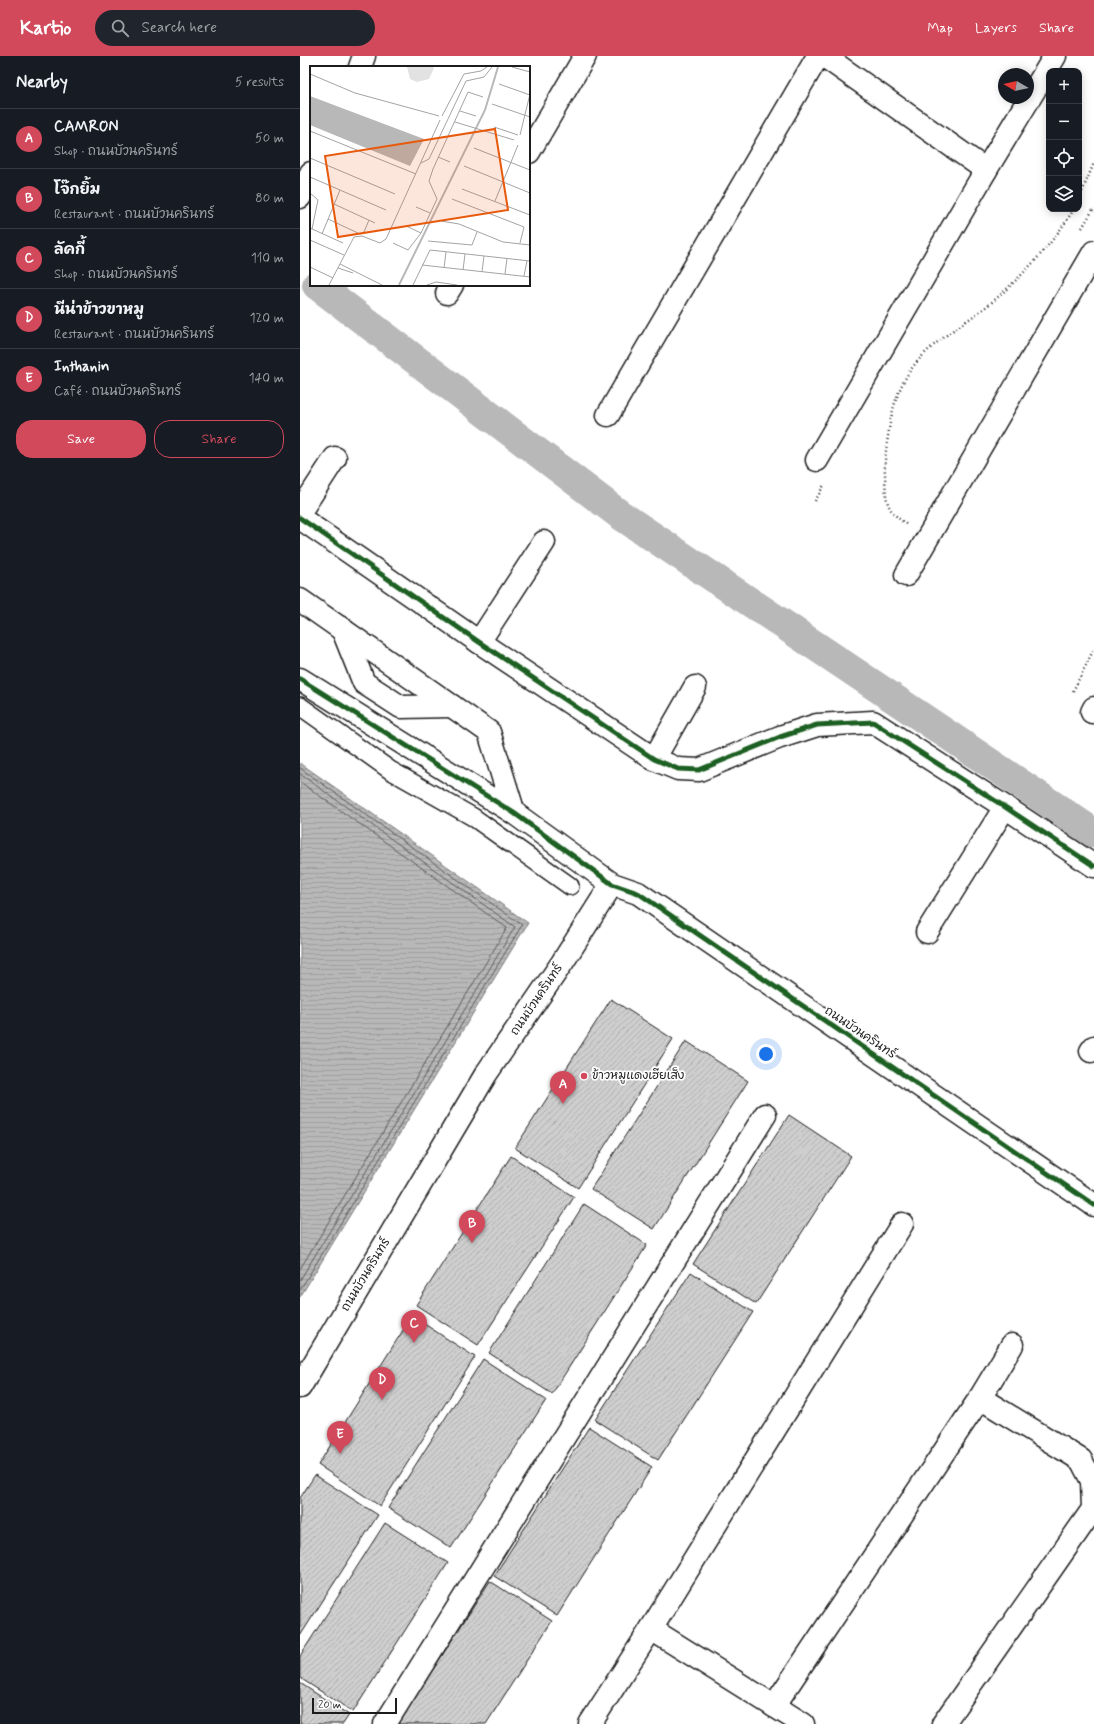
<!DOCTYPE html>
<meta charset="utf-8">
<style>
:root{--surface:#171b24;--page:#20242c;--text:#f1f3f6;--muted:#9ea1a6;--line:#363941;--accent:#d1495b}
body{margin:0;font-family:Mynerve,"Playpen Sans Thai",sans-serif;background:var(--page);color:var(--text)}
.controls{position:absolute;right:12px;top:12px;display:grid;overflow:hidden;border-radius:8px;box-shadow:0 2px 10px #0003}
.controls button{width:36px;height:36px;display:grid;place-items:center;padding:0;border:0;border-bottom:1px solid var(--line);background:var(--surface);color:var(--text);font:20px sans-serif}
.compass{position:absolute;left:698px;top:12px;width:36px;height:36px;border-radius:50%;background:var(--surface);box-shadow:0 2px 10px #0003;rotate:279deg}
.scale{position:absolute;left:12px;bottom:10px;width:85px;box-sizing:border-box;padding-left:4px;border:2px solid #1c1c1c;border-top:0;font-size:11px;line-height:14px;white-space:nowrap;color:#1c1c1c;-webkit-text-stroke:3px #fff;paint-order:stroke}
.you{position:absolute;left:466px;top:998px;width:14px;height:14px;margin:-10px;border:3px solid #fff;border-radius:50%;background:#1a73e8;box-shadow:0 0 0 6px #1a73e833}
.badge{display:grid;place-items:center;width:26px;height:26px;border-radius:50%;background:var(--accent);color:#fff;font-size:13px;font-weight:700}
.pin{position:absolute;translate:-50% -33px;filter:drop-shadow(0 1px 2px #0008)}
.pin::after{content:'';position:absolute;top:21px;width:14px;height:12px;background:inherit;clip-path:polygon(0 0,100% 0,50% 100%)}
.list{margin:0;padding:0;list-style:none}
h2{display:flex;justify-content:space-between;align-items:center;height:52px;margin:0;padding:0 16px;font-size:17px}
h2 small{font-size:13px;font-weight:400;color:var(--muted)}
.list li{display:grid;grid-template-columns:26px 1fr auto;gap:12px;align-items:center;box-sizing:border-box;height:60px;padding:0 16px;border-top:1px solid var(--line)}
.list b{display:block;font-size:15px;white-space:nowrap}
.list p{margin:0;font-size:13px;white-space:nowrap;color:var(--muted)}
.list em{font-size:13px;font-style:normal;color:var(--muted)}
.actions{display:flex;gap:8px;padding:12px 16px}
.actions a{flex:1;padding:9px 0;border:1px solid var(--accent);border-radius:16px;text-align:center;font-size:14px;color:var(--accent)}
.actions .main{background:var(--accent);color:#fff}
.icon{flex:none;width:22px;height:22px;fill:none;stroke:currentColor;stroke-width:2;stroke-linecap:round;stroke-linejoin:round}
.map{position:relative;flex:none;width:794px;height:1668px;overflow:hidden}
header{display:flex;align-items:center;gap:24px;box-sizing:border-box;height:56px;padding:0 20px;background:var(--accent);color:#fff}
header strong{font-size:19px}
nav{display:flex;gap:22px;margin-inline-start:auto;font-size:14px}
.search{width:280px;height:36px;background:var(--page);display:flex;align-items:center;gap:10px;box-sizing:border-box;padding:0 14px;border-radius:22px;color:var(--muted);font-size:15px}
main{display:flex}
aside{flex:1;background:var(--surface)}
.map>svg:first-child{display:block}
</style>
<header>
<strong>Kartio</strong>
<div class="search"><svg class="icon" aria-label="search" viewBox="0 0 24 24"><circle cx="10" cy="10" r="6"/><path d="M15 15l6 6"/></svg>Search here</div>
<nav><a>Map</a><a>Layers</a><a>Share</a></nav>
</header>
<main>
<aside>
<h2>Nearby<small>5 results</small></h2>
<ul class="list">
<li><span class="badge">A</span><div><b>CAMRON</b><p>Shop · ถนนบัวนครินทร์</p></div><em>50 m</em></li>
<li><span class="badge">B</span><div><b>โจ๊กยิ้ม</b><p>Restaurant · ถนนบัวนครินทร์</p></div><em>80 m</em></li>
<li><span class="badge">C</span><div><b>ลัคกี้</b><p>Shop · ถนนบัวนครินทร์</p></div><em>110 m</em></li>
<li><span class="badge">D</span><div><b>นีน่าข้าวขาหมู</b><p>Restaurant · ถนนบัวนครินทร์</p></div><em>120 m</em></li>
<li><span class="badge">E</span><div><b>Inthanin</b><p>Café · ถนนบัวนครินทร์</p></div><em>140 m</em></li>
</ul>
<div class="actions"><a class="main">Save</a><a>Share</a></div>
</aside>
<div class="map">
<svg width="794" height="1668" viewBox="0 0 794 1668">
<defs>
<pattern id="water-rules" width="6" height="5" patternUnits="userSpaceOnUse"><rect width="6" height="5" fill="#b8b8b8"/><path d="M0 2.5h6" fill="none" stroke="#9e9e9e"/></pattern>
<pattern id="building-hatch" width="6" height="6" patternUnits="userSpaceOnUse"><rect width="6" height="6" fill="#cecece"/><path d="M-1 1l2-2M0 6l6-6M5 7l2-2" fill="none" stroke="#b0b0b0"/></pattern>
</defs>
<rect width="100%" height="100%" fill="#fff"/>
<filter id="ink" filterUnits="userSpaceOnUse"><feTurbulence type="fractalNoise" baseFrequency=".025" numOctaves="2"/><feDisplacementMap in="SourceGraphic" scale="8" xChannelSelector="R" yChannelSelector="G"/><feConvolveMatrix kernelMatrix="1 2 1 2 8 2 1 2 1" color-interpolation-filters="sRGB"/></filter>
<g filter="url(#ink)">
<polygon fill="url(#water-rules)" stroke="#7a7a7a" points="0,707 228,867 0,1241"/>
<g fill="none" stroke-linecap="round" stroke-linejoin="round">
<g stroke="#5a5a5a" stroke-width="1">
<polyline points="0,712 222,869 0,1234"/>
<polyline points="0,718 215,871 0,1224"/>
<polyline points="0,726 207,872 0,1213"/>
</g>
<polyline stroke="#b8b8b8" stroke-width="30" points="17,229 319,458 794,777"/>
</g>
<g fill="url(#building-hatch)" stroke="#1c1c1c">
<polygon points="311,943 373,983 278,1132 215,1092"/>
<polygon points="386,985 448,1025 354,1173 291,1133"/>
<polygon points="489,1059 551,1100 456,1248 393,1208"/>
<polygon points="211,1100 274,1141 178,1289 116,1249"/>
<polygon points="284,1148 347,1189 252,1338 189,1297"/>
<polygon points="391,1216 453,1256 358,1404 295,1364"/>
<polygon points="112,1260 175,1301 80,1450 18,1409"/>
<polygon points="183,1303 246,1344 151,1492 88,1452"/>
<polygon points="289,1371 352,1411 257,1560 194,1520"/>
<polygon points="15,1419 78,1459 0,1580 0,1442"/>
<polygon points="85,1467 148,1507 53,1656 0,1622 0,1600"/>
<polygon points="190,1525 252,1565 186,1668 98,1668"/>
<polygon points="0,1627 49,1659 43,1668 0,1668"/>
</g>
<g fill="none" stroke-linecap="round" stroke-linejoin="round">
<g stroke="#1c1c1c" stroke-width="20">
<polyline id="lane" points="0,650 90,714 173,761 270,830"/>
</g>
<g stroke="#1c1c1c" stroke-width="25">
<g id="street">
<polyline points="524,0 686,114"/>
<polyline points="60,11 64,0"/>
<polyline points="229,96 285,0"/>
<polyline points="0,141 11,117"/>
<polyline points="147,237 152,229"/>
<polyline points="308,359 518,0"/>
<polyline points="517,404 686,114 755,0"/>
<polyline points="0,456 35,402"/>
<polyline points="0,462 179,586 354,703 378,713 399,714 480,681 517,669 573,666 705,751 794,810"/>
<polyline points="606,519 794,196"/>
<polyline points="0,544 189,676 214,757"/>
<polyline points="42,572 64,627 101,651 152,650"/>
<polyline points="179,586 244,486"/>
<polyline points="0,623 214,757 312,828"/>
<polyline points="792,656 794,652"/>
<polyline points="354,703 395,631"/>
<polyline points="627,876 705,751"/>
<polyline points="791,995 794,991"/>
<polyline points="351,1573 503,1668"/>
<polyline points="474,1650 680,1342 712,1289"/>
<polyline points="85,1668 465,1059"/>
<polyline points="290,1668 351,1573 602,1168"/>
<polyline points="643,1668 793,1453 792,1425 781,1404 680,1342"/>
</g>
</g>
<g stroke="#1c1c1c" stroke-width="25">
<polyline id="secondary" points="0,1331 186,1018 262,907 312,828 338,837 794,1149"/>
</g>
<g stroke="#1c1c1c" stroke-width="2.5" stroke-dasharray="1 3" stroke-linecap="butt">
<polyline points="779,143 794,107"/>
<polyline points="782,172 794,152"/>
<polyline points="515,445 524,429"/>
<path d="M606 468C584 453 586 443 585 418 584 402 587 389 589 373 593 349 600 326 616 307 638 280 674 263 699 240 729 213 753 187 774 153"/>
<polyline points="773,635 794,593"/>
</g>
<use href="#lane" stroke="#fff" stroke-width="17"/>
<use href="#street" stroke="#fff" stroke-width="22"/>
<use href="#secondary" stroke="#fff" stroke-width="22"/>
<g stroke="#fff" stroke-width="8">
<g id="cycleway">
<polyline points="0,462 179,586 354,703 378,713 399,714 480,681 517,669 573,666 705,751 794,810"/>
<polyline points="0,623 214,757 312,828 338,837 794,1149"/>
</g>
</g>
<use href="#cycleway" stroke="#1b5e20" stroke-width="5"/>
</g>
</g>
<circle fill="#d1495b" stroke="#fff" stroke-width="1.5" cx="284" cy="1020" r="4"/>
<g text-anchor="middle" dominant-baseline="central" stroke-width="3.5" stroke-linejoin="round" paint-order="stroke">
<g font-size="12" fill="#1c1c1c" stroke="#fff">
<text transform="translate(237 944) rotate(-56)">ถนนบัวนครินทร์</text>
<text transform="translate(560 977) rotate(34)">ถนนบัวนครินทร์</text>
<text transform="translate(66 1219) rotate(-59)">ถนนบัวนครินทร์</text>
</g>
<g font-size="12" fill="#1c1c1c" stroke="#fff" text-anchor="start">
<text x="292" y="1020">ข้าวหมูแดงเฮียเส็ง</text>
</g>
</g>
<g transform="translate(10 10)">
<rect width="220" height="220" fill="#fff"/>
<path d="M97 1H123L124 2 119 13 107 16 100 13Z" fill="#e2e2e2"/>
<path d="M0 30 114 73 100 100 0 59Z" fill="#b8b8b8"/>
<path fill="none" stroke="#b8b8b8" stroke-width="2" d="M89 219 175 44 188 1"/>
<path fill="none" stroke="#a4a4a4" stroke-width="1" d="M202 1 220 6M0 8 45 27 129 50M189 18 220 29M182 38 220 51M150 45 166 50M132 50 154 8 171 5 177 1M145 56 204 74M184 61 208 69M0 65 106 108M210 69 220 28M164 82 220 104M128 91 140 96M0 92 85 128M111 97 119 93 156 15 174 11 182 1M154 100 220 127M0 111 76 144M152 123 220 149M0 127 8 134 2 163M142 133 214 161 210 177M185 135 208 79M24 138 65 157M106 141 120 147M18 153 50 168 54 166 59 154M131 155 149 158 193 176 220 179M96 160 111 167M0 162 33 177M12 168 30 124M0 174 34 189M118 175 162 179 167 166M83 177 98 184 111 167 127 133 119 115 123 103 158 26 173 31M30 198 72 219M112 199 220 211M0 201 23 212M28 202 43 207M134 202 136 186M153 204 155 188M172 206 174 190M195 208 197 192M214 210 217 195M19 219 44 171 52 170 70 177 76 173 130 54M103 219 120 184 220 195M117 219 126 216 147 219"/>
<path fill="#e8590c" fill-opacity="0.15" stroke="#e8590c" stroke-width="2" d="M185 63 198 144 28 171 15 90Z"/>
<rect width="220" height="220" fill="none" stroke="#1c1c1c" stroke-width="2"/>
</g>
</svg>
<div class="controls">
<button>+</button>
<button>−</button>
<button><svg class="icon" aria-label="locate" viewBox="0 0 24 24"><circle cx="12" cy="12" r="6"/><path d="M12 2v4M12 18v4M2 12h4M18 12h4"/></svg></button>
<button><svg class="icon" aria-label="layers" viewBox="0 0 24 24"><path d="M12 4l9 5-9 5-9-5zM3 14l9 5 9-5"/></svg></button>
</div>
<svg class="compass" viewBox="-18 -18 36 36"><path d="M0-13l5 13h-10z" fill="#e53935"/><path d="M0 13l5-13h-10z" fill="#9ea1a6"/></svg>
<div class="scale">20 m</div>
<div class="you"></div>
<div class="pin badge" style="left:263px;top:1048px">A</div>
<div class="pin badge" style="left:172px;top:1187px">B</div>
<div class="pin badge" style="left:114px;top:1287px">C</div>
<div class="pin badge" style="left:82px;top:1344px">D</div>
<div class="pin badge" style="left:40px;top:1398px">E</div>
</div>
</main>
